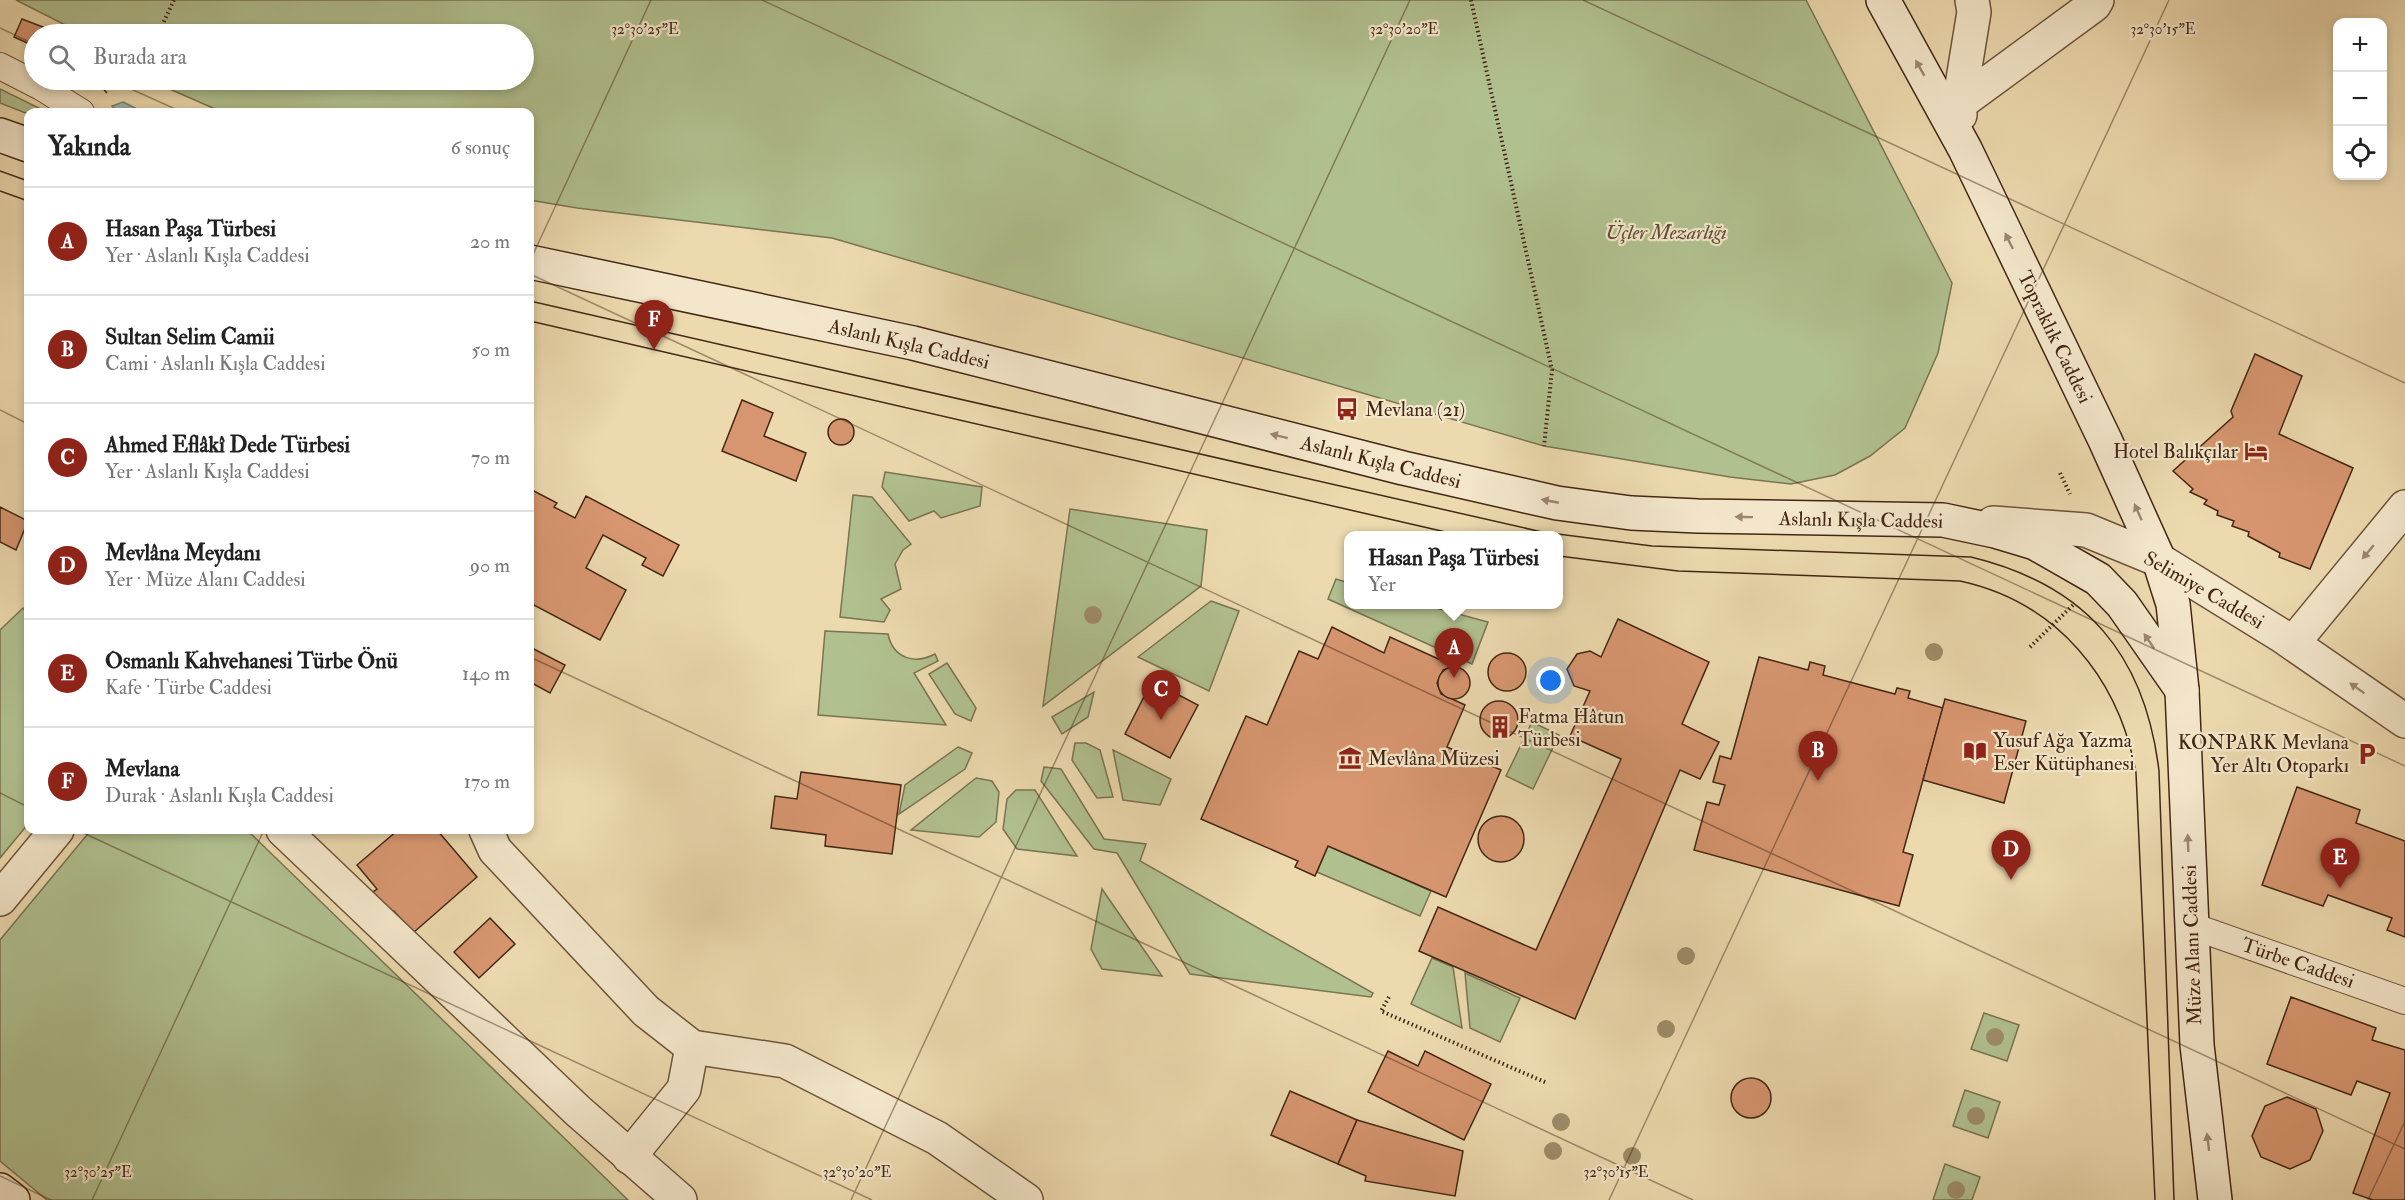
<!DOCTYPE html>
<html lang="tr">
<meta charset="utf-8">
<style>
:root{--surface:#fff;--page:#f2f2f2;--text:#222;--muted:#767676;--line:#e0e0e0;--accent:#8f2418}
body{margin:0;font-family:"IM FELL Double Pica",serif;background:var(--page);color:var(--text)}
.controls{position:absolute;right:18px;top:18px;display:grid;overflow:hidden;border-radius:12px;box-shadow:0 3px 9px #0003}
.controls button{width:54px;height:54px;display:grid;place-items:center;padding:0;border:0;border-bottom:2px solid var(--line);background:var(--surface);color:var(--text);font:30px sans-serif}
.you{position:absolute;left:1551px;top:681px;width:21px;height:21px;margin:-15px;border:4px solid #fff;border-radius:50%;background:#1a73e8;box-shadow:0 0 0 9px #1a73e833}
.badge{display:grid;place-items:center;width:39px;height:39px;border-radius:50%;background:var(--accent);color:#fff;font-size:20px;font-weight:700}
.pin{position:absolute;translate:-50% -50px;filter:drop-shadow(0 2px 3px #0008)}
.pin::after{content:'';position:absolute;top:32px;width:21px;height:18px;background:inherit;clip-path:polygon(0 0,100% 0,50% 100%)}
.popup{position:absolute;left:1344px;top:531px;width:219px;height:78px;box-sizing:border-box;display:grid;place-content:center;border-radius:12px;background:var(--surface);filter:drop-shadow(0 2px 4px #0005);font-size:20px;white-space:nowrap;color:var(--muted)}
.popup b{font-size:22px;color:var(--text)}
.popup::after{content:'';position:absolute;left:50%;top:100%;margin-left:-12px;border:12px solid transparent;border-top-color:var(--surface)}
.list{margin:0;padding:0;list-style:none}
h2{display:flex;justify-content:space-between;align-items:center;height:78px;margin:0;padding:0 24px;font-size:26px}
h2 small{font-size:20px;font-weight:400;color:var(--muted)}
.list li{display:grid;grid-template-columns:39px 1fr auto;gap:18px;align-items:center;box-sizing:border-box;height:108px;padding:0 24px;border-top:2px solid var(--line)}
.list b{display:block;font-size:22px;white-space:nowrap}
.list p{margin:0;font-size:20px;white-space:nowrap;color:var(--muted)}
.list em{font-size:20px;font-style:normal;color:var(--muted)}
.icon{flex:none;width:33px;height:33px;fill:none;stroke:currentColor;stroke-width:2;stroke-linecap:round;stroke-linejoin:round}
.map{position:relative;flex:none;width:2405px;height:1200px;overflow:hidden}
.search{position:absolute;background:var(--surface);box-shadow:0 3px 9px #0003;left:24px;top:24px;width:510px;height:66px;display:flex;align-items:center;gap:15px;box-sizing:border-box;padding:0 21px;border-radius:33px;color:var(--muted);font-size:22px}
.panel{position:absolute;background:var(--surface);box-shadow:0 3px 9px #0003;left:24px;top:108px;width:510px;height:726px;border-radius:12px}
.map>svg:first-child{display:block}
</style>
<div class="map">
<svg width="2405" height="1200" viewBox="0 0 2405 1200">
<rect width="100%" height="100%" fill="#ecd9ae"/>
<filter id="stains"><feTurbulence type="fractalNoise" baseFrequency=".00333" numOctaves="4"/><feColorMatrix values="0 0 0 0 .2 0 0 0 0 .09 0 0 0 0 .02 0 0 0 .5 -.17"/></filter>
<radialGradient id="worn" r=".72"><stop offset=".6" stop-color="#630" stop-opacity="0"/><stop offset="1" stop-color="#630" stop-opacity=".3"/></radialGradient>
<g fill="#b1c08f" stroke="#7a7452" stroke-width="1.5">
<polygon points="16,0 1806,0 1952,283 1938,353 1905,428 1870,456 1835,475 1791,484 1730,477 1544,446 832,238 577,208 530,200 530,112 222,112 149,80 524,80 524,34 83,34"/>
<polygon points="0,89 47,112 28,114 0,103"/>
<polygon points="885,472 982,487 980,506 941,518 934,511 909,521 882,487"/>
<polygon points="853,495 872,497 911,544 903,550 895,564 901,589 881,599 890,610 884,622 840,617"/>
<polygon points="1070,509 1207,530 1201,586 1043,706"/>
<polygon points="1336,579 1349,583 1349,604 1425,605 1488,622 1472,664 1328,599"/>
<polygon points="1211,601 1239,611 1209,691 1138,657"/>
<polygon points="23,608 28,614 28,824 0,858 0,630"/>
<path d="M825 631 888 634C893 658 914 665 935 654L938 661 914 673 946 725 818 715Z"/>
<polygon points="947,663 976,708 971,721 955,714 929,674"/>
<polygon points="1094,692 1088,717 1062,734 1052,717"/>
<polygon points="1532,722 1559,735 1533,789 1506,776"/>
<polygon points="1075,743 1086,743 1100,750 1113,797 1097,798 1072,760"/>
<polygon points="958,747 972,753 965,769 899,814 905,785"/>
<polygon points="1113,750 1171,779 1160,805 1123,800"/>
<polygon points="1044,767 1061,769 1104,839 1146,844 1140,861 1373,993 1371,997 1190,974 1117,853 1094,849 1041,781"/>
<polygon points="976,778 992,781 999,792 996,822 979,837 911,830"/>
<polygon points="1016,790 1035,790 1077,856 1017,849 1003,829 1007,799"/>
<polygon points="91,830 247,830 628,1200 47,1200 0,1161 0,940"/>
<polygon points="1328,846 1431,891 1420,916 1317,872"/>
<polygon points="1102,889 1162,976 1102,969 1091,949"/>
<polygon points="1432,958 1453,967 1462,1028 1411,1004"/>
<polygon points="1465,973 1520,998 1500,1042 1470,1028"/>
<polygon points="1984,1013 2019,1025 2007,1061 1971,1049"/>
<polygon points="1965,1090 2000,1102 1988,1138 1953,1126"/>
<polygon points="1945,1164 1980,1177 1972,1200 1933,1200"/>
</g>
<polygon fill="#9ab9b2" stroke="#777f73" stroke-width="1.5" points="123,102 143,112 118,112 112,106"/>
<g fill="#d79670" stroke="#432714" stroke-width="1.5">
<polygon points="22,19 61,34 34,34 34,46 14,37"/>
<polygon points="2255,354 2302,376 2279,434 2353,468 2310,569 2279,557 2280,553 2248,536 2249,532 2232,526 2234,521 2217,515 2218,511 2204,504 2207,500 2190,492 2193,489 2173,471 2233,417 2231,411"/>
<polygon points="742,400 773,413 764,436 806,453 796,481 722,451"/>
<circle cx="841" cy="432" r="13"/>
<polygon points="532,490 557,503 554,507 575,518 586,496 679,545 663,576 642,565 646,558 603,535 586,568 626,590 600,640 534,605 530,614 530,494"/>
<polygon points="0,507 28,521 16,550 0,542"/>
<polygon points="1618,619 1709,662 1682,724 1719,742 1700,779 1680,770 1575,1019 1419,951 1438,907 1536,950 1621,759 1570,736 1590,691 1574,686 1567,669 1577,654 1590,651 1601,657"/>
<polygon points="1332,627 1384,653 1390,637 1454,666 1443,670 1437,683 1441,694 1465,705 1447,747 1501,770 1446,897 1328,846 1315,876 1295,867 1298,861 1201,819 1246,716 1267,725 1299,651 1318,659"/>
<polygon points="530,647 565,665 550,693 530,682"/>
<circle cx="1507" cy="672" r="19"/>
<polygon points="1759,657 1808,670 1810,662 1825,666 1823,675 1895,694 1897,688 1910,691 1908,698 1943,708 1903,852 1913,855 1899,906 1694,850 1707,802 1719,805 1725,785 1713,782 1720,756 1731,759"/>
<circle cx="1454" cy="683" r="16"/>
<polygon points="1152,681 1198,705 1170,758 1125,734"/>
<polygon points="1945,699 2026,721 2004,803 1923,780"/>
<circle cx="1499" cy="720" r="19"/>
<polygon points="801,772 901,785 892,854 825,846 826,835 771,828 775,796 797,799"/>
<polygon points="2297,787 2360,810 2356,823 2405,841 2405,937 2387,930 2392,918 2328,895 2323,906 2262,885"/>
<circle cx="1501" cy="839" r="23"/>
<polygon points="398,830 437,830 477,877 413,933 394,911 391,914 373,892 377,889 357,865"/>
<polygon points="490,918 515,944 479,978 454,952"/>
<polygon points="2291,997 2376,1028 2372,1040 2405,1050 2405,1200 2373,1200 2353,1193 2390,1093 2357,1081 2351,1095 2267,1064"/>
<polygon points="1388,1051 1418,1066 1425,1051 1491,1084 1464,1140 1368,1092"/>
<circle cx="1751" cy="1098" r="20"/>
<polygon points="1290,1091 1357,1120 1338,1164 1271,1135"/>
<polygon points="2287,1097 2316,1109 2323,1131 2310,1160 2290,1169 2261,1157 2252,1136 2265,1106"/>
<polygon points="1357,1120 1463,1151 1455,1196 1365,1181 1366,1176 1338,1164"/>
</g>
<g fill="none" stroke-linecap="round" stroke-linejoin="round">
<g stroke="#6d543a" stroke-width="28">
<g id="pedestrian">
<polyline points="0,66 41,87 81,112"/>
<polyline points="2192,926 2405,1001"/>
</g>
</g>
<g stroke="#6d543a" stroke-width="36">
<g id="minor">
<polyline points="1959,104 2094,5 2097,0"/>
<polyline points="1960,115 1959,104 1974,12 1972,0"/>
<polyline points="2293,643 2405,507"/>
<polyline points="283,830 578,1111 680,1200"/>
<polyline points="486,830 495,850 646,1011 692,1047 785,1061 937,1138 1026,1200"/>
<polyline points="0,899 57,830"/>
<polyline points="629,1157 684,1089 692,1047"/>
</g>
</g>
<g stroke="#6d543a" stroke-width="36">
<polyline id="tertiary" points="1993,523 2086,530 2159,560 2282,636 2405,721"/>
</g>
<g stroke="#432714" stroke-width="36">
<g id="secondary">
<polyline points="1883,0 1965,149 2105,440 2159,560 2173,604 2182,690 2197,1045 2215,1200"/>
<polyline points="0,135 28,145"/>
<polyline points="530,262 913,343 1403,468 1557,503 1631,513 1698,516 1943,520 1995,531 2035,543 2098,579 2122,604 2182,690"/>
<polyline points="0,1190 13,1200"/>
</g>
</g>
<g stroke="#432714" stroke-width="4" stroke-dasharray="1.5 3" stroke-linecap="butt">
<polyline points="1471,0 1552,370 1544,446"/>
<polyline points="158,34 174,0"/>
<polyline points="105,92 117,80"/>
<polyline points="2060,473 2070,494"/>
<polyline points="2030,647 2073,605"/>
<polyline points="1389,997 1381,1011 1547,1083"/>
</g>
<use href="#pedestrian" stroke="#f3e6ca" stroke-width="26"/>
<use href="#minor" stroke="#f3e6ca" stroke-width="33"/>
<use href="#tertiary" stroke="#f3e6ca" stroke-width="33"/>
<use href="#secondary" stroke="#f3e6ca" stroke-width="33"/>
<g stroke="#432714" stroke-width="1.5">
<polyline points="0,171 28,181"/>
<polyline points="0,191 28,201"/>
<path d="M530 301 1542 532 1652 546 1971 557C2086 585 2145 654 2159 771L2174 1200"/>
<polyline points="530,321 1463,536"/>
<path d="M1559 556 1678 571 1960 581C2057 602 2119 678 2136 773L2155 1200"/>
</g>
</g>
<g fill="#9e8c6a">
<circle cx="1093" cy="615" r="9"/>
<circle cx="1934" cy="652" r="9"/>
<circle cx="1686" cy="956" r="9"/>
<circle cx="1666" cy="1029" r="9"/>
<circle cx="1995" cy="1037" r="9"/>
<circle cx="1976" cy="1116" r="9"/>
<circle cx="1561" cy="1122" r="9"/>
<circle cx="1553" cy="1151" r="9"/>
<circle cx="1632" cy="1156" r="9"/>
<circle cx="1956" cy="1190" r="9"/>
</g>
<defs><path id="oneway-solid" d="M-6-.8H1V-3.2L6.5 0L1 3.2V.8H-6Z" transform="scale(1.5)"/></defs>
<g fill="#9b866f">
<use href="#oneway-solid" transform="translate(1920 68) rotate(-119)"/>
<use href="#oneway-solid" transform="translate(2009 241) rotate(-116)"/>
<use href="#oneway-solid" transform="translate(1279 436) rotate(-166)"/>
<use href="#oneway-solid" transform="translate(1550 501) rotate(-169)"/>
<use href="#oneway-solid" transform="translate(2138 512) rotate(-114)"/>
<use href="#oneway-solid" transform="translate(1744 517) rotate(-179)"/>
<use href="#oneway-solid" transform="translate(2368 552) rotate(130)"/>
<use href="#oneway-solid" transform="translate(2149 641) rotate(-124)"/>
<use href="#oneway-solid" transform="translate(2357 688) rotate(-145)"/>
<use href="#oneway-solid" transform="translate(2188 843) rotate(-92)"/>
<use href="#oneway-solid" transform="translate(2208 1142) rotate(-97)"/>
</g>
<path fill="none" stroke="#432714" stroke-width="1.5" stroke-opacity="0.45" d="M762 0 2405 766M1583 0 2405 383M0 28 34 44M111 80 182 112M530 261 651 0M530 274 2405 1149M0 410 28 424M530 657 1693 1200M0 793 28 807M77 830 872 1200M0 1176 51 1200M92 1200 264 830M851 1200 1410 0M1609 1200 2169 0M2368 1200 2405 1121"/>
<defs>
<g id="bus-bare" transform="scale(1.8)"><path d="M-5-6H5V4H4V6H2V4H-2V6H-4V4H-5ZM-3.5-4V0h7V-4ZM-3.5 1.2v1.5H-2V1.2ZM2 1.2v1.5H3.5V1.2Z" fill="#8f2418" stroke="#f3e6ca" stroke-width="2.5" paint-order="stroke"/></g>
<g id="hotel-bare" transform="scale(1.8)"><path d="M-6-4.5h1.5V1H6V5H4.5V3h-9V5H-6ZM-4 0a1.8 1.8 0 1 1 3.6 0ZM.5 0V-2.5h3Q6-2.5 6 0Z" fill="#8f2418" stroke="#f3e6ca" stroke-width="2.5" paint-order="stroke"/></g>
<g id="building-bare" transform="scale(1.8)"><path d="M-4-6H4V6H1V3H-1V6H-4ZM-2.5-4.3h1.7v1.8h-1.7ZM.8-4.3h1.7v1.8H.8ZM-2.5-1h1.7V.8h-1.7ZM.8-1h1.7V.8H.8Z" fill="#8f2418" stroke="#f3e6ca" stroke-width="2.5" paint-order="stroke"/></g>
<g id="library-bare" transform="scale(1.8)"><path d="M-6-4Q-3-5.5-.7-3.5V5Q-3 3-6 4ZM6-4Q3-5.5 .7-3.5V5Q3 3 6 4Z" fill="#8f2418" stroke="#f3e6ca" stroke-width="2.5" paint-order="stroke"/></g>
<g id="parking-bare" transform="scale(1.8)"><path d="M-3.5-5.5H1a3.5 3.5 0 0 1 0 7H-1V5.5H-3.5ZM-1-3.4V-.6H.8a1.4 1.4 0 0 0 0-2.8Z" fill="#8f2418" stroke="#f3e6ca" stroke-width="2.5" paint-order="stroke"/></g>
<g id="museum-bare" transform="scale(1.8)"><path d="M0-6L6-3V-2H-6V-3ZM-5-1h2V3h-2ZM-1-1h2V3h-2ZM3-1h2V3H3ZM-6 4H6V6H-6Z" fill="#8f2418" stroke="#f3e6ca" stroke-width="2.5" paint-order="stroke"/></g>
</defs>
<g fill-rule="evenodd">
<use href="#bus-bare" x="1347" y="409"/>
<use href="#hotel-bare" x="2256" y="451"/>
<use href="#building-bare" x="1500" y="727"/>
<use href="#library-bare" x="1975" y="751"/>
<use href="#parking-bare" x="2367" y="754"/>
<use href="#museum-bare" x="1350" y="758"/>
</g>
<g text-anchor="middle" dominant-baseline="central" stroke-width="4.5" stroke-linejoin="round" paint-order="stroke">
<g font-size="20" font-style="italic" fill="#5e4d33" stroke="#f3e6ca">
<text x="1666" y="232">Üçler Mezarlığı</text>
</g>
<g font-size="20" fill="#432714" stroke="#f3e6ca">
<text transform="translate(2055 337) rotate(64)">Topraklık Caddesi</text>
<text transform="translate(909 344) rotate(13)">Aslanlı Kışla Caddesi</text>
<text transform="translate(1381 462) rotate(14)">Aslanlı Kışla Caddesi</text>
<text transform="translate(1861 520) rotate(1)">Aslanlı Kışla Caddesi</text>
<text transform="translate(2204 590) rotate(30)">Selimiye Caddesi</text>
<text transform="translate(2192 945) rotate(-92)">Müze Alanı Caddesi</text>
<text transform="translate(2298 963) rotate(19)">Türbe Caddesi</text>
</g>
<g font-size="20" fill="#432714" stroke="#f3e6ca" text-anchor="start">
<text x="1365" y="409">Mevlana (21)</text>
<text x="2238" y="451" text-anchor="end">Hotel Balıkçılar</text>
<text x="1518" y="716">Fatma Hâtun<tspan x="1518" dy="23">Türbesi</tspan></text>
<text x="1993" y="740">Yusuf Ağa Yazma<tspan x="1993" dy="23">Eser Kütüphanesi</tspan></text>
<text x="2349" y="742" text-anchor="end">KONPARK Mevlana<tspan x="2349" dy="23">Yer Altı Otoparkı</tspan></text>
<text x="1368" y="758">Mevlâna Müzesi</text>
</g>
</g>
<g font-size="15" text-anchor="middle" fill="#432714" stroke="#f3e6ca" stroke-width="4.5" stroke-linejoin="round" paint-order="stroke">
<text x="645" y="34">32°30'25"E</text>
<text x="1404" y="34">32°30'20"E</text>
<text x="2163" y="34">32°30'15"E</text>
<text x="98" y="1177">32°30'25"E</text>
<text x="857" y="1177">32°30'20"E</text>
<text x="1616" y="1177">32°30'15"E</text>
</g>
<rect width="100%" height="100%" filter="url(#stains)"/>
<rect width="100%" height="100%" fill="url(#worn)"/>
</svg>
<div class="controls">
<button>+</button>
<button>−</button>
<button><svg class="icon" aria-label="locate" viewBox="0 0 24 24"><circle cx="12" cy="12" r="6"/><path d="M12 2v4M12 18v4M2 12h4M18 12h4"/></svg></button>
</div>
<div class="you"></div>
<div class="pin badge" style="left:1454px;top:678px">A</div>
<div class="popup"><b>Hasan Paşa Türbesi</b>Yer</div>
<div class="pin badge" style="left:1818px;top:781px">B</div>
<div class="pin badge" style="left:1161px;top:720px">C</div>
<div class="pin badge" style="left:2011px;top:880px">D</div>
<div class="pin badge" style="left:2340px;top:888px">E</div>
<div class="pin badge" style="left:654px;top:350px">F</div>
<div class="search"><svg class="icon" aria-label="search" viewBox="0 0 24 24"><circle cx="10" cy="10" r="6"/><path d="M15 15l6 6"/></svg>Burada ara</div>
<section class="panel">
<h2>Yakında<small>6 sonuç</small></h2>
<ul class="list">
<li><span class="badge">A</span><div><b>Hasan Paşa Türbesi</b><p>Yer · Aslanlı Kışla Caddesi</p></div><em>20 m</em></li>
<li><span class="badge">B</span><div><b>Sultan Selim Camii</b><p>Cami · Aslanlı Kışla Caddesi</p></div><em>50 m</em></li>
<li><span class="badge">C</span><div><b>Ahmed Eflâkî Dede Türbesi</b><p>Yer · Aslanlı Kışla Caddesi</p></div><em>70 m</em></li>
<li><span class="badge">D</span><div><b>Mevlâna Meydanı</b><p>Yer · Müze Alanı Caddesi</p></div><em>90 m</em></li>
<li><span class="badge">E</span><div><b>Osmanlı Kahvehanesi Türbe Önü</b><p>Kafe · Türbe Caddesi</p></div><em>140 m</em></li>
<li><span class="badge">F</span><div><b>Mevlana</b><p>Durak · Aslanlı Kışla Caddesi</p></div><em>170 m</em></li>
</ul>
</section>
</div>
